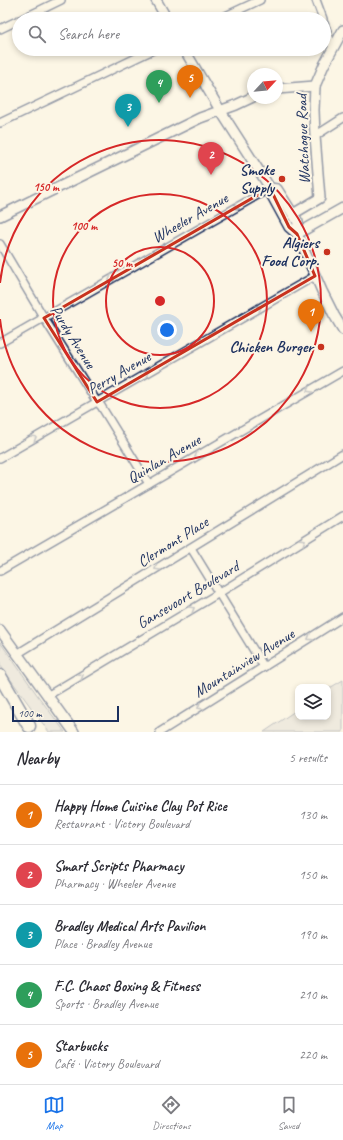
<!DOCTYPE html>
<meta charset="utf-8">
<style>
:root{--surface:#fff;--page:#f2f2f3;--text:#2b2b33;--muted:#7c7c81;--line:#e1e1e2;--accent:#1a73e8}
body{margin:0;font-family:Caveat,sans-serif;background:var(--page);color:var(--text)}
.controls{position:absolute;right:12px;bottom:12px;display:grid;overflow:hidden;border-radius:8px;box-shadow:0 2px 6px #0003}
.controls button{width:36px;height:36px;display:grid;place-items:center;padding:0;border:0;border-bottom:1px solid var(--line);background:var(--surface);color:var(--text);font:20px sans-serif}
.compass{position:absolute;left:247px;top:68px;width:36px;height:36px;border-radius:50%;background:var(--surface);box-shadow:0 2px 6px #0003;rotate:64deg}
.scale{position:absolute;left:12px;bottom:10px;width:107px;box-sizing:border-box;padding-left:4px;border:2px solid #1b2f5e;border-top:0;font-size:11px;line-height:14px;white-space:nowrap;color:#1b2f5e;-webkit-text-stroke:3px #fcf5e5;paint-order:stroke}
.you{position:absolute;left:167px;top:330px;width:14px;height:14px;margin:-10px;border:3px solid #fff;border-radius:50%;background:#1a73e8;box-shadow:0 0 0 6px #1a73e833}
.badge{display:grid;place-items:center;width:26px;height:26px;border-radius:50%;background:var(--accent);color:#fff;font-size:13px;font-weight:700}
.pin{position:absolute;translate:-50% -33px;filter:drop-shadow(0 1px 2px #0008)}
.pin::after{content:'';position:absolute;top:21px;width:14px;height:12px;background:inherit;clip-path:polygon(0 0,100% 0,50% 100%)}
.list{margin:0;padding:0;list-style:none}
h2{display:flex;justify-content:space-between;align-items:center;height:52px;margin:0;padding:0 16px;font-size:17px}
h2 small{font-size:13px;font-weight:400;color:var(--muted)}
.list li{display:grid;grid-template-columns:26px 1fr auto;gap:12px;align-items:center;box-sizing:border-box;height:60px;padding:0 16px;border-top:1px solid var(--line)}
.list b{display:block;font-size:15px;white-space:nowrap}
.list p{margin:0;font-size:13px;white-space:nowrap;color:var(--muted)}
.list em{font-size:13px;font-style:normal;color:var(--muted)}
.icon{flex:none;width:22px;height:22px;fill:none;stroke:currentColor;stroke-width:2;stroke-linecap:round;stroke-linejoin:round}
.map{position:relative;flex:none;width:343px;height:732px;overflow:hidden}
.search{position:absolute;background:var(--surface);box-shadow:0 2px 6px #0003;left:12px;right:12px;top:12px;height:44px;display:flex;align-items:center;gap:10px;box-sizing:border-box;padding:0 14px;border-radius:22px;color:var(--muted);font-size:15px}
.sheet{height:352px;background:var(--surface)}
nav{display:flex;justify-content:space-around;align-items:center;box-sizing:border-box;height:56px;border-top:1px solid var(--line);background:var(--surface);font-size:11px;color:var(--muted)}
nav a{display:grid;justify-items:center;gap:2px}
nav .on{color:var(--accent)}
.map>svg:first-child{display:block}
</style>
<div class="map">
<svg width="343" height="732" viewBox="0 0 343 732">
<rect width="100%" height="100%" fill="#fcf5e5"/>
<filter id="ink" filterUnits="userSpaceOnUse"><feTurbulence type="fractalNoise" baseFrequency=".025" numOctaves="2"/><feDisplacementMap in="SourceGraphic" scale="8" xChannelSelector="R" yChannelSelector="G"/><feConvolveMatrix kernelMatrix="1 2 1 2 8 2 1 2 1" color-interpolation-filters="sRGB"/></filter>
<g filter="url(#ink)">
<g fill="#dfdbd4" stroke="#7d8599">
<polygon points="0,642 38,696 65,732 49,732 0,665"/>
<polygon points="343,680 343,732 264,732 298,709 298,717 328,717 328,689"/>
</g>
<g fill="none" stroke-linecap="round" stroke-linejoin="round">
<g stroke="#1b2f5e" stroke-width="10">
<g id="street">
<polyline points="316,0 323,19"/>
<polyline points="22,19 61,0"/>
<polyline points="219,19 260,0"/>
<polyline points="324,23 333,48"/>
<polyline points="0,29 19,20"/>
<polyline points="0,123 155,49"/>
<polyline points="315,136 343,118"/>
<polyline points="0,244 44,318 97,402 101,406 149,484"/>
<polyline points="0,343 270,188"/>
<polyline points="0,458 315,276"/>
<polyline points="191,548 264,667"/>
<polyline points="0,571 343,371"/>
<polyline points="17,654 343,454"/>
<polyline points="47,696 219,593 343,516"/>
<polyline points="160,732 343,617"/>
</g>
</g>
<g stroke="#1b2f5e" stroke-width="12">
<g id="secondary">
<polyline points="156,0 167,19"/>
<polyline points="184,49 220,110 270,188 271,194 289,227 297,234"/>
<polyline points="277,89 315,86"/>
<polyline points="270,188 277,189 298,222 297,234 301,243 322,291 334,315 343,330"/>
<polyline points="293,214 320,198 315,136 314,110 315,86 324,65 343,30"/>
<polyline points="0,216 200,118 236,105 253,97"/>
<polyline points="297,234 343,208"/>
<polyline points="0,630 74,732"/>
</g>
</g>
<g stroke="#1b2f5e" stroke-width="15">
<polyline id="highway" points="0,676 29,726"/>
</g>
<use href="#street" stroke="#fcf5e5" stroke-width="7"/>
<use href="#secondary" stroke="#fcf5e5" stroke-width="9"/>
<use href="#highway" stroke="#fcf5e5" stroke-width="12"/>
</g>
<defs><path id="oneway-chevron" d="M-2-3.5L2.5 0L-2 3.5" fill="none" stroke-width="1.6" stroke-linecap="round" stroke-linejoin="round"/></defs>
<g stroke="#8c92a2">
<use href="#oneway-chevron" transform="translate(236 207) rotate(150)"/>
<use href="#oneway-chevron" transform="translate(111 279) rotate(150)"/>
<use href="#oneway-chevron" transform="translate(259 308) rotate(-30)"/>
<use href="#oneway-chevron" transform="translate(146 373) rotate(-30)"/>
<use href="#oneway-chevron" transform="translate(309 390) rotate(150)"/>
<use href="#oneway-chevron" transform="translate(34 438) rotate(-30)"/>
<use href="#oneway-chevron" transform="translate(197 456) rotate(150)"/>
<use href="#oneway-chevron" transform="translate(303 541) rotate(-32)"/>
<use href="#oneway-chevron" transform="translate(157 568) rotate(149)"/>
<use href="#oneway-chevron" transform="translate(192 609) rotate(-31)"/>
<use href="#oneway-chevron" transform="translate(310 638) rotate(148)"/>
<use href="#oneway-chevron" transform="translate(81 676) rotate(-31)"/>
<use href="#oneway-chevron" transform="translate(200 707) rotate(148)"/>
</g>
</g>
<path d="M0 0H343V732H0ZM270 188 289 227 297 234 315 276 97 402 44 318Z" fill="#fcf5e5" fill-opacity=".55" fill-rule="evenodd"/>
<path fill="none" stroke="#c8321e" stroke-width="3" stroke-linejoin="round" d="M270 188 289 227 297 234 315 276 97 402 44 318Z"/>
<g fill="none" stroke="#d62828" stroke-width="2">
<circle cx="160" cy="301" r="54"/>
<circle cx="160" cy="301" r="107"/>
<path d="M0 283A161 161 0 1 1 0 319"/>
</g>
<g fill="#c8321e" stroke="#fcf5e5" stroke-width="1.5">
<circle cx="282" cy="179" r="4"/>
<circle cx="327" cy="252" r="4"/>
<circle cx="321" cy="347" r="4"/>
</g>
<g text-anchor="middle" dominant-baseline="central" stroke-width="4" stroke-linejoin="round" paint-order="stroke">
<g font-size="16" fill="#1b2f5e" stroke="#fcf5e5">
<text transform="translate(303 139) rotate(-92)">Watchogue Road</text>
<text transform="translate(190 218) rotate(-30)">Wheeler Avenue</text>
<text transform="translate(73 337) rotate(58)">Purdy Avenue</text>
<text transform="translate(119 373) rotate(-30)">Perry Avenue</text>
<text transform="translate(164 459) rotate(-30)">Quinlan Avenue</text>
<text transform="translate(173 542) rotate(-32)">Clermont Place</text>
<text transform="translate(188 595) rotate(-31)">Gansevoort Boulevard</text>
<text transform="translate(244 663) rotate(-32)">Mountainview Avenue</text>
</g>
<g font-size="16" font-weight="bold" fill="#1b2f5e" stroke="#fcf5e5" text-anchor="end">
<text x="274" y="170">Smoke<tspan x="274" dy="18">Supply</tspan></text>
<text x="319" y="243">Algiers<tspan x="319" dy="18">Food Corp.</tspan></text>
<text x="313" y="347">Chicken Burger</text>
</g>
</g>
<circle cx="160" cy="301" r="6" fill="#d62828" stroke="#fcf5e5" stroke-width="2"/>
<g font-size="12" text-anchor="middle" font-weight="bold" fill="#d62828" stroke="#fcf5e5" stroke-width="4" stroke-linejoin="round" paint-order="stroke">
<text x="46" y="191">150 m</text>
<text x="84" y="230">100 m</text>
<text x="122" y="267">50 m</text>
</g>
</svg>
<div class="controls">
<button><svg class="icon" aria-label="layers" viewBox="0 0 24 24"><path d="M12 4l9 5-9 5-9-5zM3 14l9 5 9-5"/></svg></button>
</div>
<svg class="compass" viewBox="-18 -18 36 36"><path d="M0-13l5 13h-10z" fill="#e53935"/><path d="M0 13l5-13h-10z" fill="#7c7c81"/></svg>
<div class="scale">100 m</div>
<div class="you"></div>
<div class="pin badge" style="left:311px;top:332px;background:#e8710a">1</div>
<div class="pin badge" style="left:211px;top:175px;background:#e0444e">2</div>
<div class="pin badge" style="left:128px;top:127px;background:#0f9aa8">3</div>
<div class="pin badge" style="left:159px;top:103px;background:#2e9e5b">4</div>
<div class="pin badge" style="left:190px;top:98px;background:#e8710a">5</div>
<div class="search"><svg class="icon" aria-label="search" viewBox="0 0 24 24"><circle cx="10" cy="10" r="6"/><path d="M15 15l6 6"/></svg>Search here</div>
</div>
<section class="sheet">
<h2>Nearby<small>5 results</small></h2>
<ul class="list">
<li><span class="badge" style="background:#e8710a">1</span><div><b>Happy Home Cuisine Clay Pot Rice</b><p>Restaurant · Victory Boulevard</p></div><em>130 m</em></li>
<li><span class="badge" style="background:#e0444e">2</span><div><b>Smart Scripts Pharmacy</b><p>Pharmacy · Wheeler Avenue</p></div><em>150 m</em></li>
<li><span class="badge" style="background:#0f9aa8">3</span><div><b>Bradley Medical Arts Pavilion</b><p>Place · Bradley Avenue</p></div><em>190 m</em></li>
<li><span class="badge" style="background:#2e9e5b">4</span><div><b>F.C. Chaos Boxing &amp; Fitness</b><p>Sports · Bradley Avenue</p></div><em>210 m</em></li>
<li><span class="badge" style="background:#e8710a">5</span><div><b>Starbucks</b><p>Café · Victory Boulevard</p></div><em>220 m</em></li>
</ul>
</section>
<nav>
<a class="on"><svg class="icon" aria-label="map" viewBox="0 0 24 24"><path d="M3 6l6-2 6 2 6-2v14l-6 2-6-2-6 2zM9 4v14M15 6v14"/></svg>Map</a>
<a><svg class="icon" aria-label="directions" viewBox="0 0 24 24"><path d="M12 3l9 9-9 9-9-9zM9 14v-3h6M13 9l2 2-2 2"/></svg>Directions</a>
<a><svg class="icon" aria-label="saved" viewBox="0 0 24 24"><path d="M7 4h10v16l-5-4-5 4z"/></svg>Saved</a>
</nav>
